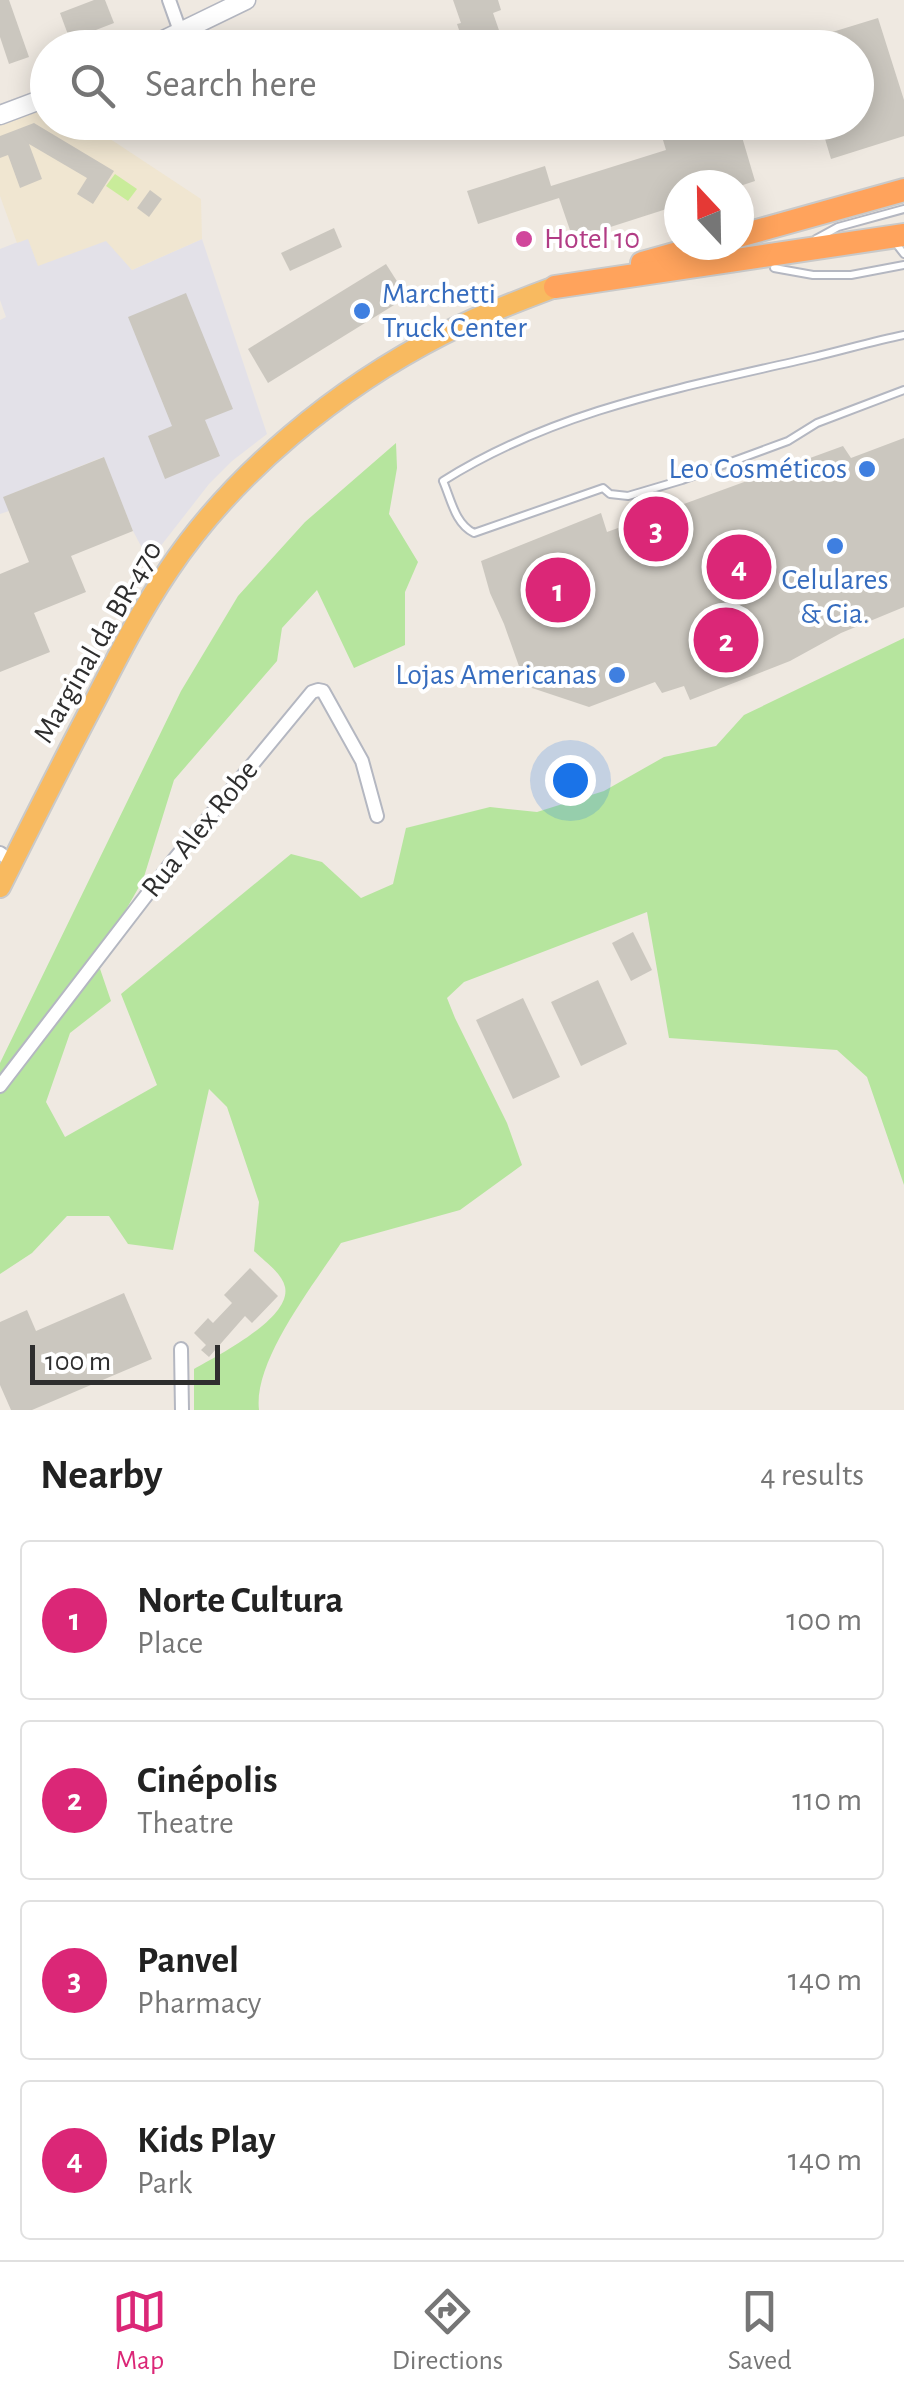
<!DOCTYPE html>
<meta charset="utf-8">
<style>
:root{--surface:#fff;--page:#f6f6f6;--text:#222;--muted:#767676;--line:#e0e0e0;--accent:#db2777}
body{margin:0;font-family:"Alegreya Sans",sans-serif;background:var(--page);color:var(--text)}
.compass{position:absolute;left:664px;top:170px;width:90px;height:90px;border-radius:50%;background:var(--surface);box-shadow:0 5px 25px #0003;rotate:338deg}
.scale{position:absolute;left:30px;bottom:25px;width:190px;box-sizing:border-box;padding-left:10px;border:5px solid #2e2e2e;border-top:0;font-size:28px;line-height:35px;white-space:nowrap;color:#2e2e2e;-webkit-text-stroke:8px #fff;paint-order:stroke}
.you{position:absolute;left:570px;top:780px;width:35px;height:35px;margin:-25px;border:8px solid #fff;border-radius:50%;background:#1a73e8;box-shadow:0 0 0 15px #1a73e833}
.badge{display:grid;place-items:center;width:65px;height:65px;border-radius:50%;background:var(--accent);color:#fff;font-size:32px;font-weight:700}
.pin{position:absolute;translate:-50% -50%;border:5px solid #fff;box-shadow:0 2px 10px #0006}
.list{margin:0;padding:0;list-style:none}
h2{display:flex;justify-content:space-between;align-items:center;height:130px;margin:0;padding:0 40px;font-size:42px}
h2 small{font-size:32px;font-weight:400;color:var(--muted)}
.list li{display:grid;grid-template-columns:65px 1fr auto;gap:30px;align-items:center;box-sizing:border-box;height:160px;margin:0 20px 20px;padding:0 20px;border:2px solid var(--line);border-radius:10px}
.list b{display:block;font-size:38px;white-space:nowrap}
.list p{margin:0;font-size:32px;white-space:nowrap;color:var(--muted)}
.list em{font-size:32px;font-style:normal;color:var(--muted)}
.icon{flex:none;width:55px;height:55px;fill:none;stroke:currentColor;stroke-width:2;stroke-linecap:round;stroke-linejoin:round}
.map{position:relative;flex:none;width:904px;height:1410px;overflow:hidden}
.search{position:absolute;background:var(--surface);box-shadow:0 5px 25px #0003;left:30px;right:30px;top:30px;height:110px;display:flex;align-items:center;gap:25px;box-sizing:border-box;padding:0 35px;border-radius:55px;color:var(--muted);font-size:38px}
.sheet{height:850px;background:var(--surface)}
nav{display:flex;justify-content:space-around;align-items:center;box-sizing:border-box;height:140px;border-top:2px solid var(--line);background:var(--surface);font-size:28px;color:var(--muted)}
nav a{display:grid;justify-items:center;gap:5px}
nav .on{color:var(--accent)}
.map>svg:first-child{display:block}
</style>
<div class="map">
<svg width="904" height="1410" viewBox="0 0 904 1410">
<rect width="100%" height="100%" fill="#efe9e1"/>
<polygon fill="#e3e1e8" points="28,238 107,241 132,270 202,239 267,434 232,461 209,484 149,561 133,531 103,457 4,497 9,511 0,514 0,320 6,317 0,300 0,249"/>
<polygon fill="#f0e6d1" points="47,107 48,122 86,123 201,199 202,239 132,270 106,241 38,266 28,239 17,243 0,196 0,125"/>
<path fill="#b6e59e" d="M396 443 397 468 389 514 418 562 405 592V645L354 668 317 590 282 628 277 661 174 780 143 880 97 960 111 1001 70 1033 46 1102 65 1137 157 1085 121 994 291 854 322 862 361 898 393 884 406 828 490 807 537 812 604 791 664 757 716 746 744 715 904 638V1185L867 1077 837 1050 669 1038 647 912 464 982 447 998 455 1018 507 1123 522 1165 460 1210 341 1243C314 1284 253 1361 259 1410H194V1369C217 1356 292 1318 285 1287 282 1273 264 1261 254 1251L259 1202 227 1107 209 1089 173 1250 128 1244 109 1216H67L32 1253 0 1274V1063L181 691 238 596 305 522Z"/>
<polygon fill="#c9ec9a" points="115,174 137,189 128,201 106,186"/>
<g fill="#cbc7bf">
<polygon points="0,0 9,0 29,57 9,64 0,37"/>
<polygon points="94,0 105,0 114,23 70,40 60,13"/>
<polygon points="453,0 498,0 501,10 493,13 501,36 465,48 457,24 461,23"/>
<polygon points="878,18 904,100 904,136 831,159 820,122 856,122 856,48 790,48 790,45"/>
<polygon points="683,122 780,122 780,125 742,137 755,181 743,185 679,185 679,205 573,239 559,198 478,224 467,191 545,166 551,186 666,150 660,130"/>
<polygon points="34,123 114,171 93,204 77,194 87,178 29,144 42,179 20,188 8,155 0,158 0,136"/>
<polygon points="150,190 162,199 149,217 137,208"/>
<polygon points="334,228 342,247 290,271 281,253"/>
<polygon points="386,264 407,297 268,383 248,349"/>
<polygon points="186,293 233,409 205,420 220,456 165,479 148,436 172,426 128,317"/>
<polygon points="904,438 904,607 841,633 790,661 690,700 684,686 662,693 655,682 589,707 526,686 504,624 490,593 481,561 601,513 607,532 843,446 851,458"/>
<polygon points="104,457 133,531 71,556 86,592 34,613 50,652 0,672 0,574 29,562 3,497"/>
<polygon points="633,932 652,970 631,981 612,943"/>
<polygon points="598,980 627,1044 581,1066 551,1002"/>
<polygon points="523,998 560,1077 513,1099 476,1020"/>
<polygon points="250,1268 278,1296 252,1323 245,1316 209,1357 201,1350 206,1345 194,1333 208,1318 213,1323 232,1303 224,1295"/>
<polygon points="124,1293 152,1359 32,1410 11,1410 0,1385 0,1322 27,1310 36,1331"/>
</g>
<g fill="none" stroke-linecap="round" stroke-linejoin="round">
<g stroke="#b4b7c1" stroke-width="10">
<g id="service">
<polyline points="816,239 838,227 904,209"/>
<polyline points="894,241 904,254"/>
<polyline points="774,268 813,275 851,275 904,265"/>
<path d="M904 335C874 341 844 350 814 357 686 387 557 409 443 481 451 499 455 524 474 533L603 488 610 494 628 496 682 480 788 441 817 423 904 390"/>
</g>
</g>
<g stroke="#b4b7c1" stroke-width="16">
<g id="minor">
<polyline points="169,0 180,31"/>
<polyline points="0,853 12,862"/>
<polyline points="0,1086 172,862 312,692 318,690 323,691 362,761 377,816"/>
<polyline points="181,1349 182,1410"/>
</g>
</g>
<g stroke="#b4b7c1" stroke-width="21">
<g id="secondary">
<polyline points="147,48 246,0"/>
<polyline points="0,115 48,97"/>
</g>
</g>
<g stroke="#c9c9c9" stroke-width="24">
<path id="trunk" d="M0 887C32 823 64 759 97 697 119 654 141 611 168 571 233 473 339 387 443 334 479 316 517 301 555 287"/>
</g>
<g stroke="#c9c9c9" stroke-width="26">
<g id="motorway">
<polyline points="739,236 904,190"/>
<polyline points="642,263 706,245"/>
<polyline points="555,287 904,235"/>
</g>
</g>
<use href="#service" stroke="#fff" stroke-width="6"/>
<use href="#minor" stroke="#fff" stroke-width="12"/>
<use href="#secondary" stroke="#fff" stroke-width="18"/>
<use href="#trunk" stroke="#f8ba60" stroke-width="20"/>
<use href="#motorway" stroke="#ffa35c" stroke-width="22"/>
</g>
<circle fill="#d1479c" stroke="#fff" stroke-width="4" cx="524" cy="239" r="10"/>
<g fill="#3f7fe0" stroke="#fff" stroke-width="4">
<circle cx="362" cy="311" r="10"/>
<circle cx="867" cy="469" r="10"/>
<circle cx="835" cy="546" r="10"/>
<circle cx="617" cy="675" r="10"/>
</g>
<g text-anchor="middle" dominant-baseline="central" stroke-width="8" stroke-linejoin="round" paint-order="stroke">
<g font-size="30" fill="#b23c85" stroke="#fff" text-anchor="start">
<text x="544" y="239">Hotel 10</text>
</g>
<g font-size="30" fill="#366cbe" stroke="#fff" text-anchor="end">
<text x="382" y="294" text-anchor="start">Marchetti<tspan x="382" dy="34">Truck Center</tspan></text>
<text x="847" y="469">Leo Cosméticos</text>
<text x="835" y="580" text-anchor="middle">Celulares<tspan x="835" dy="34">&amp; Cia.</tspan></text>
<text x="597" y="675">Lojas Americanas</text>
</g>
<g font-size="30" fill="#2e2e2e" stroke="#fff">
<text transform="translate(98 642) rotate(-60)">Marginal da BR-470</text>
<text transform="translate(200 829) rotate(-51)">Rua Alex Robe</text>
</g>
</g>
</svg>
<svg class="compass" viewBox="-18 -18 36 36"><path d="M0-13l5 13h-10z" fill="#e53935"/><path d="M0 13l5-13h-10z" fill="#767676"/></svg>
<div class="scale">100 m</div>
<div class="you"></div>
<div class="pin badge" style="left:558px;top:590px">1</div>
<div class="pin badge" style="left:726px;top:640px">2</div>
<div class="pin badge" style="left:656px;top:529px">3</div>
<div class="pin badge" style="left:739px;top:567px">4</div>
<div class="search"><svg class="icon" aria-label="search" viewBox="0 0 24 24"><circle cx="10" cy="10" r="6"/><path d="M15 15l6 6"/></svg>Search here</div>
</div>
<section class="sheet">
<h2>Nearby<small>4 results</small></h2>
<ul class="list">
<li><span class="badge">1</span><div><b>Norte Cultura</b><p>Place</p></div><em>100 m</em></li>
<li><span class="badge">2</span><div><b>Cinépolis</b><p>Theatre</p></div><em>110 m</em></li>
<li><span class="badge">3</span><div><b>Panvel</b><p>Pharmacy</p></div><em>140 m</em></li>
<li><span class="badge">4</span><div><b>Kids Play</b><p>Park</p></div><em>140 m</em></li>
</ul>
</section>
<nav>
<a class="on"><svg class="icon" aria-label="map" viewBox="0 0 24 24"><path d="M3 6l6-2 6 2 6-2v14l-6 2-6-2-6 2zM9 4v14M15 6v14"/></svg>Map</a>
<a><svg class="icon" aria-label="directions" viewBox="0 0 24 24"><path d="M12 3l9 9-9 9-9-9zM9 14v-3h6M13 9l2 2-2 2"/></svg>Directions</a>
<a><svg class="icon" aria-label="saved" viewBox="0 0 24 24"><path d="M7 4h10v16l-5-4-5 4z"/></svg>Saved</a>
</nav>
